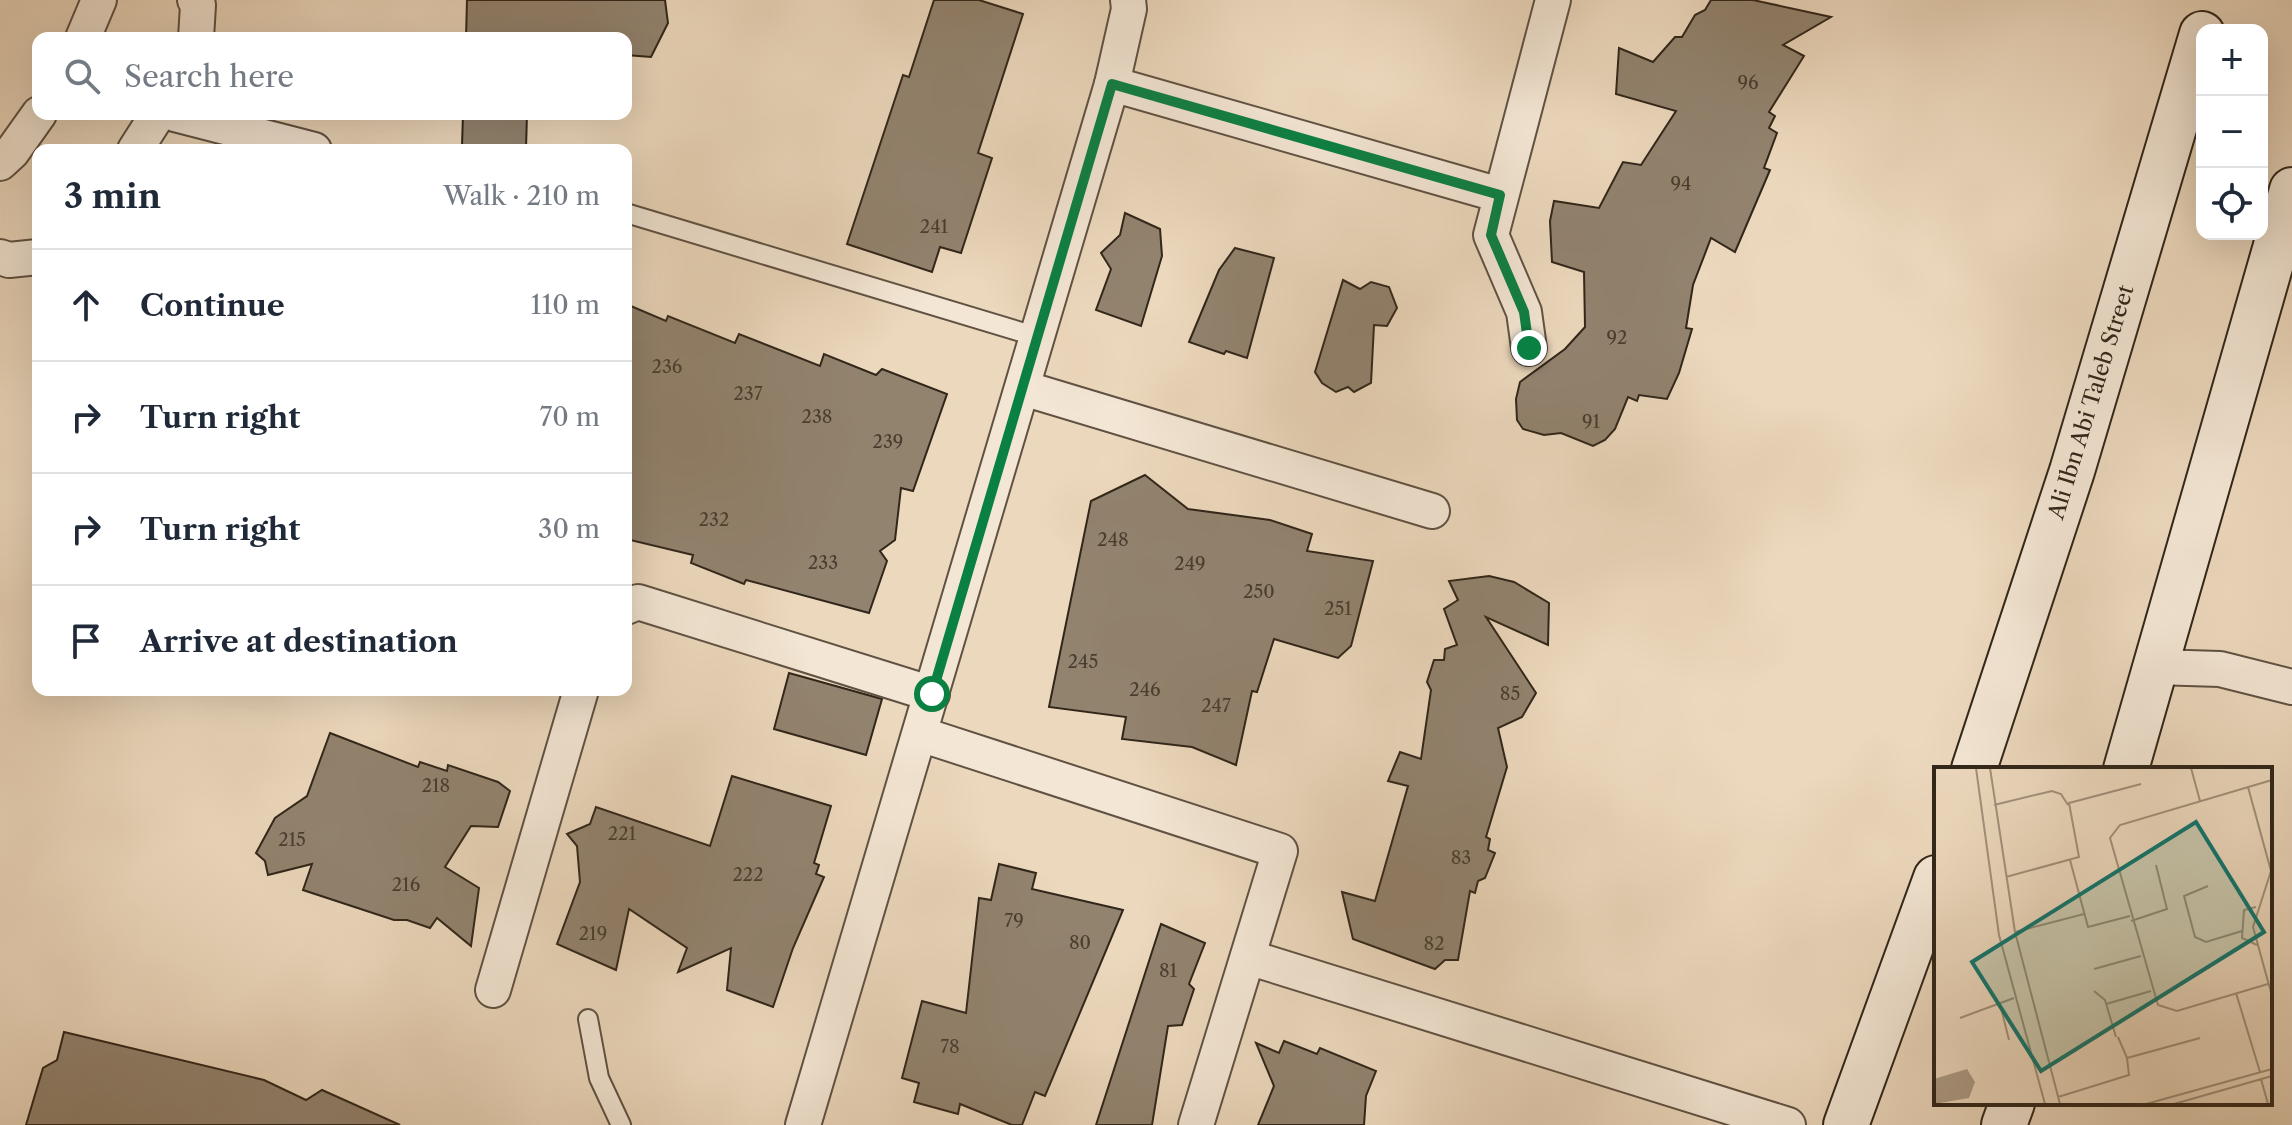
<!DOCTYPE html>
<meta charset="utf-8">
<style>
:root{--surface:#fff;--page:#f6f6f7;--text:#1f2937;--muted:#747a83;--line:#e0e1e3}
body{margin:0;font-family:"Libre Caslon Text",serif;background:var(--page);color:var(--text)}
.controls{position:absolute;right:24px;top:24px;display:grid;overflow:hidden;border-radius:16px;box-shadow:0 8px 32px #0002}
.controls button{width:72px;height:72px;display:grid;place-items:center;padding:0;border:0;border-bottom:2px solid var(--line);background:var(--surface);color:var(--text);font:40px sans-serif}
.stop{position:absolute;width:24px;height:24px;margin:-18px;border:6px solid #0b8043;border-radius:50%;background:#fff}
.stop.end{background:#0b8043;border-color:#fff;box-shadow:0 2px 8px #0008}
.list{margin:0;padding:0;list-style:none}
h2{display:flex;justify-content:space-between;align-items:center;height:104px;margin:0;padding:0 32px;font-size:34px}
h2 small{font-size:26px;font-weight:400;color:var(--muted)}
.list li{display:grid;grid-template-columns:52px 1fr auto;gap:24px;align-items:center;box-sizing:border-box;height:112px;padding:0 32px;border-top:2px solid var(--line)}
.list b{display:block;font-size:30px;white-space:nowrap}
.list em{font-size:26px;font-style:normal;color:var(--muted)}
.icon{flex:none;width:44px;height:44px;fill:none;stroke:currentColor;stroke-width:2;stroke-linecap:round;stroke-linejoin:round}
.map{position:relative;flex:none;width:2292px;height:1125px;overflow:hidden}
.search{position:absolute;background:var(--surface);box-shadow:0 8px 32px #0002;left:32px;top:32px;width:600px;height:88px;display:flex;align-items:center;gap:20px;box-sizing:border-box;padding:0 28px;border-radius:16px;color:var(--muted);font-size:30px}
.panel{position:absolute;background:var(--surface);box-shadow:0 8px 32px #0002;left:32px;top:144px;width:600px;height:552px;border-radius:16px}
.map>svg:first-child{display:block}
</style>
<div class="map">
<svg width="2292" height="1125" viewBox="0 0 2292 1125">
<rect width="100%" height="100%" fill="#ecd8bd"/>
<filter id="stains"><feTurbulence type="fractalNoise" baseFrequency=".0025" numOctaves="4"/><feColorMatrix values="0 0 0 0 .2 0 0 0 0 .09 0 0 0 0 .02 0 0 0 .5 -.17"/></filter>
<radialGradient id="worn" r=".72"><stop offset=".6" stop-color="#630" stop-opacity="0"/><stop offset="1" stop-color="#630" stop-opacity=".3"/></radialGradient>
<g fill="#92836f" stroke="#31261a" stroke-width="2">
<polygon points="467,0 665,0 668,23 651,57 626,55 626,38 466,38"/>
<polygon points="934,0 979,0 1023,14 978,153 992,158 961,253 940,247 932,272 847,244 903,75 909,77"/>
<polygon points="1711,0 1753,0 1831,17 1783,45 1804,56 1769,112 1775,116 1769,128 1777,133 1764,168 1770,170 1735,252 1711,238 1693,285 1686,328 1692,329 1679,373 1667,399 1639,395 1637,401 1628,397 1615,429 1605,440 1593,446 1561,433 1544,435 1523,429 1517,420 1516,399 1520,382 1565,349 1585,327 1584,272 1552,262 1550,221 1554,201 1599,208 1623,162 1641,165 1676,111 1616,94 1619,48 1653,62 1675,37 1682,37 1695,15 1705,10"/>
<polygon points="463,114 527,114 526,148 462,146"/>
<polygon points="1125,213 1160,229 1162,256 1141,326 1096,310 1111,269 1101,253 1120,235"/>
<polygon points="1235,248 1274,258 1247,358 1226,351 1224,354 1189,342 1219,270"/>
<polygon points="1343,280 1360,289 1371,282 1389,287 1397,308 1387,326 1374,325 1371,383 1354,392 1348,387 1336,392 1322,383 1315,372"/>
<polygon points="626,304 666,321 668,316 735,343 739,334 820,366 824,354 876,375 882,369 947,394 913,491 901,488 895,540 880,551 887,561 869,613 746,580 744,584 691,563 693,555 626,539"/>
<polygon points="1145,475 1188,509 1270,520 1312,534 1307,551 1373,561 1351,646 1338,658 1274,639 1257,692 1252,691 1236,765 1192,747 1122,739 1126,717 1049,707 1091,501"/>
<polygon points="1489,576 1514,582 1549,603 1548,645 1486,617 1536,693 1522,717 1498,728 1507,767 1486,837 1490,839 1488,850 1495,853 1485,878 1478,881 1475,893 1470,891 1458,960 1445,960 1435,969 1353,939 1342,892 1375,901 1408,786 1388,781 1400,752 1421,759 1431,690 1427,682 1434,660 1444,660 1445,649 1457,645 1444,609 1458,600 1449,581"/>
<polygon points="789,673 882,699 866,755 774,729"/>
<polygon points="330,733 418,767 420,762 447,771 448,765 498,782 510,791 498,827 471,826 445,867 479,888 471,946 437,918 430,928 407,920 394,920 303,890 312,864 268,875 265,861 256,853 275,818 307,796"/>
<polygon points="732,776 831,806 814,863 819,865 816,874 824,877 793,948 773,1007 727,990 731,948 678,972 687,948 629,909 616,970 557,944 580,882 577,846 567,834 590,824 596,807 710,846"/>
<polygon points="999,864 1036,873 1032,889 1123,910 1045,1096 1035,1092 1022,1125 1012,1125 960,1104 958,1114 914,1102 919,1083 902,1078 922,1001 966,1013 979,898 991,900"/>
<polygon points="1161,924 1205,943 1189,984 1194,989 1182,1025 1168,1026 1152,1125 1096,1125"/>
<polygon points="64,1032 264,1080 306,1100 322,1090 400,1125 26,1125 43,1068 57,1060"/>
<polygon points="1284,1041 1317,1054 1320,1048 1376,1071 1366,1096 1364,1125 1258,1125 1274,1086 1256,1043 1279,1053"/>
</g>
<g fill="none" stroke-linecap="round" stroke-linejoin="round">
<g stroke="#605243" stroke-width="22">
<g id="lane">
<polyline points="626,213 1038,337"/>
<polyline points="588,1019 599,1078 621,1125"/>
</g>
</g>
<g stroke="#605243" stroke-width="38">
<g id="street">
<polyline points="195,0 198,5 196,38"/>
<polyline points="83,38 99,0"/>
<polyline points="1112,84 1500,195"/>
<polyline points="175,114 314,150"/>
<polyline points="135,150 158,114"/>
<polyline points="0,163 12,152 39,114"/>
<polyline points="0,257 9,260 38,257"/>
<polyline points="1529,348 1524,312 1491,235 1553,0"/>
<polyline points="1023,388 1432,511"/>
<polyline points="626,607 638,602 932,694"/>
<polyline points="2155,667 2220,669 2292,687"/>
<polyline points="920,734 1280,851 1196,1125"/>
<polyline points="1248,957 1788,1125"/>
<polyline points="493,990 581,690"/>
<polyline points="803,1125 1112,84 1129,9 1128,0"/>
</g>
</g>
<g stroke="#31261a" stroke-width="48">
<g id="secondary">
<polyline points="1974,769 2072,471 2202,34"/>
<polyline points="2126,769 2292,190"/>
<polyline points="1846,1125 1936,878"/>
<polyline points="2004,1125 2012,1103"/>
</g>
</g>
<use href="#lane" stroke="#f3e6d4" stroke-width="18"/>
<use href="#street" stroke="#f3e6d4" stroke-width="34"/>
<use href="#secondary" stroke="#f3e6d4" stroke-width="44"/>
</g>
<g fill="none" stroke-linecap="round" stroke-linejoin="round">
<polyline stroke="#0b8043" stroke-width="10" points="932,694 1112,84 1500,195 1491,235 1524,312 1529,348"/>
</g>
<g text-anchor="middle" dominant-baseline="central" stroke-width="7" stroke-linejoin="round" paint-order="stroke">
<g font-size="18" fill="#493d2f">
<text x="1748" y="83">96</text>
<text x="1681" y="184">94</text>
<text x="934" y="227">241</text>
<text x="1617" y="338">92</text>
<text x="667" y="367">236</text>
<text x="748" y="394">237</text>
<text x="817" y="417">238</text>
<text x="1591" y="422">91</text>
<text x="888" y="442">239</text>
<text x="714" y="520">232</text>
<text x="1113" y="540">248</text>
<text x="823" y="563">233</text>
<text x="1190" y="564">249</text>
<text x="1259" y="592">250</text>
<text x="1338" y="609">251</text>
<text x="1083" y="662">245</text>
<text x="1145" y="690">246</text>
<text x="1510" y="694">85</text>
<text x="1216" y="706">247</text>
<text x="436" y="786">218</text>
<text x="622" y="834">221</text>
<text x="292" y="840">215</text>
<text x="1461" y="858">83</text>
<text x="748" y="875">222</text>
<text x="406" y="885">216</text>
<text x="1014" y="921">79</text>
<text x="593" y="934">219</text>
<text x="1080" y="943">80</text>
<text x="1434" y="944">82</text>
<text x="1168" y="971">81</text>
<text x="950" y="1047">78</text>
</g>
<g font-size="22" fill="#31261a" stroke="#f3e6d4">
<text transform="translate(2091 402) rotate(-73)">Ali Ibn Abi Taleb Street</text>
</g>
</g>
<g transform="translate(1934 767)">
<rect width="338" height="338" fill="#ecd8bd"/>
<path d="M33 302 41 315 35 331 0 337V312Z" fill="#ac9b86"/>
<path fill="none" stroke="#a1917c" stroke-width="2" d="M42 1 65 168 111 337M56 1 81 165 126 337M257 1 266 34M314 20 337 104 319 160 338 229M60 38 118 24 127 27 134 38M136 93 154 160 196 149M72 110 145 90 135 36 207 17M274 119 250 129 261 170 272 175 308 164M322 140 310 143 308 171 323 178M197 154 233 142 222 98M81 165 150 147M160 202 207 189M334 217 243 244 224 238 176 71 186 58 338 13M160 224 171 233 182 270M302 226 326 305M66 237 75 273M172 237 217 224M26 251 80 231M184 270 193 291 266 271M327 312 334 337M124 330 195 308 193 291M212 337 338 302M240 337 338 309"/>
<path fill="#0f766e" fill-opacity="0.15" stroke="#0f766e" stroke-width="4" d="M262 55 330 165 107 304 38 195Z"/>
<rect width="338" height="338" fill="none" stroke="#31261a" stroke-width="4"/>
</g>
<rect width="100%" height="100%" filter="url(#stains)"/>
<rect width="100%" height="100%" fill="url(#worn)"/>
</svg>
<div class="controls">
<button>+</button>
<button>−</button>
<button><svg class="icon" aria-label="locate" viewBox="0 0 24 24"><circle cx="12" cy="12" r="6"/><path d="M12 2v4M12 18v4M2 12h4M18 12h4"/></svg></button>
</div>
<div class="stop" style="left:932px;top:694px"></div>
<div class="stop end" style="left:1529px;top:348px"></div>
<div class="search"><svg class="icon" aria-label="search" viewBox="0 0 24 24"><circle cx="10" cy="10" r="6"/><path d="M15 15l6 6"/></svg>Search here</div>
<section class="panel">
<h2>3 min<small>Walk · 210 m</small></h2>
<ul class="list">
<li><svg class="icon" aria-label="ahead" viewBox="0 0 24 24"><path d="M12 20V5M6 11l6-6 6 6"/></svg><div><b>Continue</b></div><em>110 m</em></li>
<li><svg class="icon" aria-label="right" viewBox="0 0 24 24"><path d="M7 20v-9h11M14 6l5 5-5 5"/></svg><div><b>Turn right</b></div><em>70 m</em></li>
<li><svg class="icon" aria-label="right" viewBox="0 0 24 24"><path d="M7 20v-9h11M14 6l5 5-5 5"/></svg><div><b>Turn right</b></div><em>30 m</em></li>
<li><svg class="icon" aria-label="arrive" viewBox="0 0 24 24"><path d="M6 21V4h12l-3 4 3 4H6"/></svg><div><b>Arrive at destination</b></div></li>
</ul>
</section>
</div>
